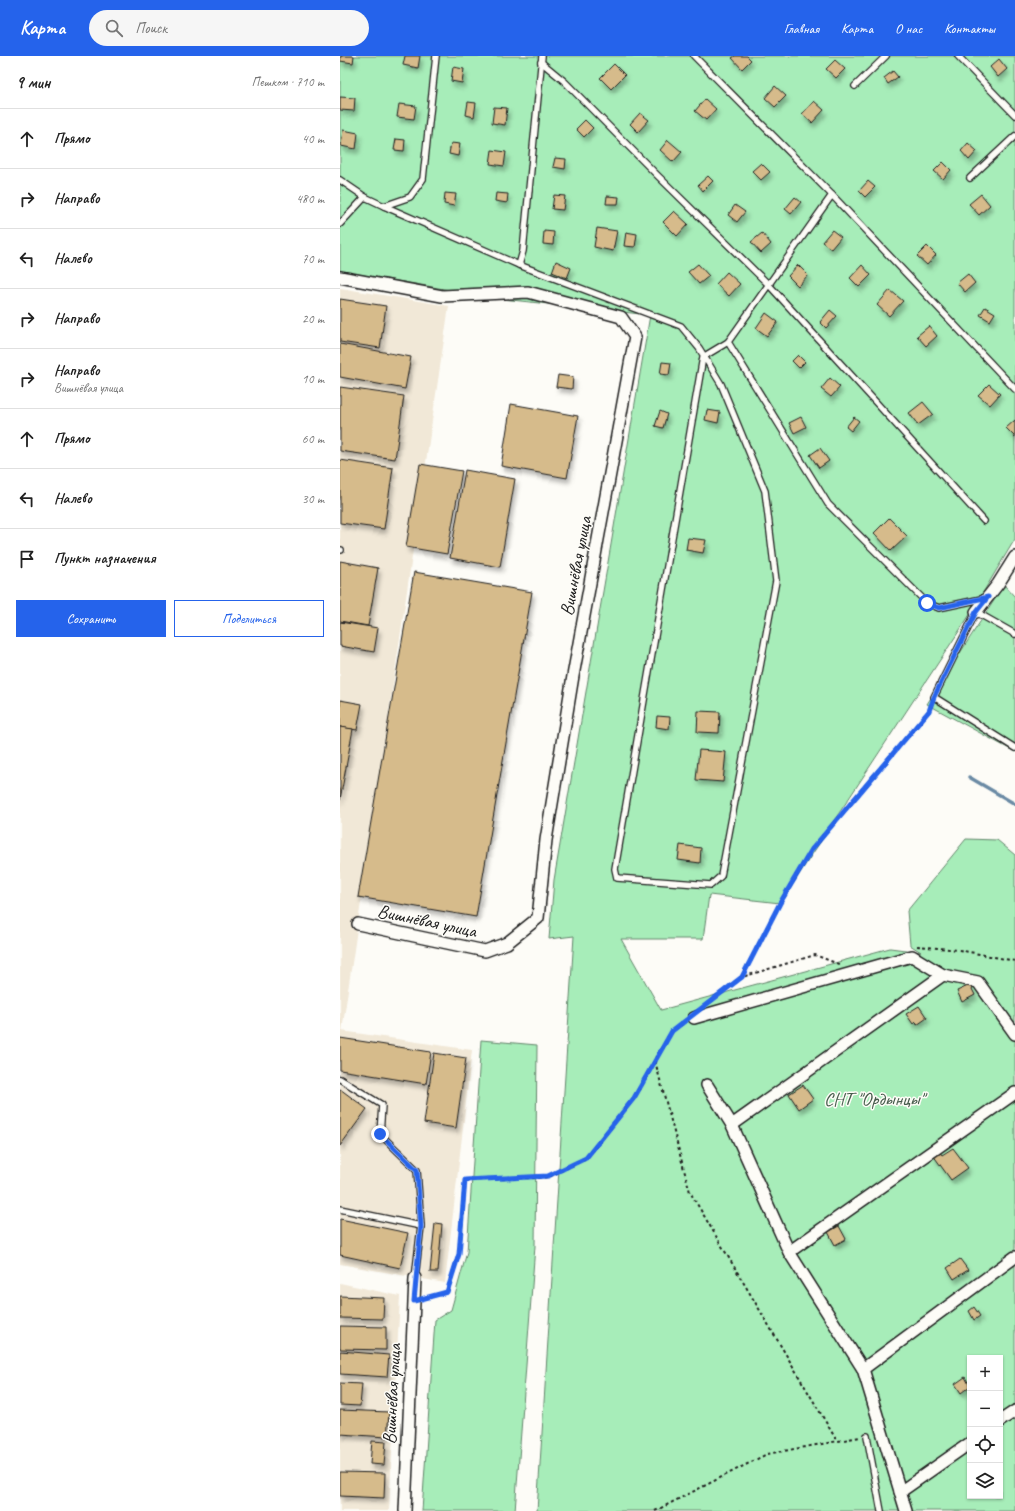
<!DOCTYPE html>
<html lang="ru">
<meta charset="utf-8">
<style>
:root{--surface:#fff;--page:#f6f6f6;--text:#222;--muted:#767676;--line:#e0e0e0;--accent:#2563eb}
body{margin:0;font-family:Caveat,sans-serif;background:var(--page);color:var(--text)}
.controls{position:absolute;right:12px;bottom:12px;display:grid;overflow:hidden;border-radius:0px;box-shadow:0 1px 3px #0004}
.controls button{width:36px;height:36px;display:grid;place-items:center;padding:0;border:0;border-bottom:1px solid var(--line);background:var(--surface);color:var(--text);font:20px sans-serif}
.stop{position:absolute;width:12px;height:12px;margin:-9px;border:3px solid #2563eb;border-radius:50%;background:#fff}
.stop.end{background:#2563eb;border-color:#fff;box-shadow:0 1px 4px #0008}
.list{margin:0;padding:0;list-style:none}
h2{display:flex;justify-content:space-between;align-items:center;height:52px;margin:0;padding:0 16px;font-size:17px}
h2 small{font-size:13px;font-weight:400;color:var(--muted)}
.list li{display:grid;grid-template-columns:26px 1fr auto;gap:12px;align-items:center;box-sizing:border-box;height:60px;padding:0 16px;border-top:1px solid var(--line)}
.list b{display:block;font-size:15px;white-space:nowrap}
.list p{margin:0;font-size:13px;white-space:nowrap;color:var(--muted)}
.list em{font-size:13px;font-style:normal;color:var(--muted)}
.actions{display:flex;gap:8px;padding:12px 16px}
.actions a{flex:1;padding:9px 0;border:1px solid var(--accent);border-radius:0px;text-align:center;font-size:14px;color:var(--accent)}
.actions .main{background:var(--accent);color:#fff}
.icon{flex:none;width:22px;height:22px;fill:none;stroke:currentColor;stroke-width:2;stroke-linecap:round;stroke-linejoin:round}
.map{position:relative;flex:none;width:675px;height:1455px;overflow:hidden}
header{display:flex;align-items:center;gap:24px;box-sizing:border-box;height:56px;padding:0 20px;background:var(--accent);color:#fff}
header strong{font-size:19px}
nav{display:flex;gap:22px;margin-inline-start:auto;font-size:14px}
.search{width:280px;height:36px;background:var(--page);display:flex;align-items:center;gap:10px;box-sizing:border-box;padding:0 14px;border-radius:22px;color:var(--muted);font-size:15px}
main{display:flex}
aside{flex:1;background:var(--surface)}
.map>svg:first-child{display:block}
</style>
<header>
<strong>Карта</strong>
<div class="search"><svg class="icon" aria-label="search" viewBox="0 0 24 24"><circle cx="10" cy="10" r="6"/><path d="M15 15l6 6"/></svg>Поиск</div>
<nav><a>Главная</a><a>Карта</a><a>О нас</a><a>Контакты</a></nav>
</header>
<main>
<aside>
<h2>9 мин<small>Пешком · 710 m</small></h2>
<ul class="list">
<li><svg class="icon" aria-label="ahead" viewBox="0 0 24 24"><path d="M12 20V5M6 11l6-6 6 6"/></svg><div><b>Прямо</b></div><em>40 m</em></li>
<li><svg class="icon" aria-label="right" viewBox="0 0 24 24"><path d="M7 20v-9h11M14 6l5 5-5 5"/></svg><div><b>Направо</b></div><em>480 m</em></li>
<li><svg class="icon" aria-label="left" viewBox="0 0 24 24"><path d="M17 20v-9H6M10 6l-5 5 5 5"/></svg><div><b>Налево</b></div><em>70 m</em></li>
<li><svg class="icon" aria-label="right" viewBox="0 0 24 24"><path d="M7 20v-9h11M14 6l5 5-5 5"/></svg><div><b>Направо</b></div><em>20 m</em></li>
<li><svg class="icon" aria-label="right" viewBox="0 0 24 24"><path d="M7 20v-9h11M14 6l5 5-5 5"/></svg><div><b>Направо</b><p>Вишнёвая улица</p></div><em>10 m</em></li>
<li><svg class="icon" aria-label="ahead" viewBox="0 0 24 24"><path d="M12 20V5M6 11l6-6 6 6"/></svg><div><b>Прямо</b></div><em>60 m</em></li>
<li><svg class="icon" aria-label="left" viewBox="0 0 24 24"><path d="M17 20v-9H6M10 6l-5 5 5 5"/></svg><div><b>Налево</b></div><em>30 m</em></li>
<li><svg class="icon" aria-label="arrive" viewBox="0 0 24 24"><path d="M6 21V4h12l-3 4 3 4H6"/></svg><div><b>Пункт назначения</b></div></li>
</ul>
<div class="actions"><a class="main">Сохранить</a><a>Поделиться</a></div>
</aside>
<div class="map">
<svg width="675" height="1455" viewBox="0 0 675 1455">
<defs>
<filter id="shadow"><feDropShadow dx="2.5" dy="4.5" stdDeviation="2" flood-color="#0004"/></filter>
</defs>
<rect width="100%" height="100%" fill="#fdfcf7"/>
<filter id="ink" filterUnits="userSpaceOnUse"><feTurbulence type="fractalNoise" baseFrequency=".025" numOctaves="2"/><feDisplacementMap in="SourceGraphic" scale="8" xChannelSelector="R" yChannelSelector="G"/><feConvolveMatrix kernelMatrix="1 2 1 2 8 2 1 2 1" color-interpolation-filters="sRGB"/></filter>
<g filter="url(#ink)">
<g fill="#f1e8d7">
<polygon points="0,232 109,250 2,975 132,994 105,1227 0,1208"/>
<polygon points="0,1227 60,1240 49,1455 0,1455"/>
</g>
<g fill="#a7edb9" stroke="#62846a" fill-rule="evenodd">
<path d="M0 0H675V483L629 560 440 847 369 839 363 883H281L321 954 550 892 581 896 570 889 567 855 626 783 657 784 675 799V1455H197L234 880 209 883 214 824 310 259 162 243 0 215ZM630 1302H660V1440H630Z"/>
<polygon points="664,529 675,541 675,696 587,648"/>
<polygon points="141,984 197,989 195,1190 175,1455 82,1455 95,1264 111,1254 127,1196"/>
</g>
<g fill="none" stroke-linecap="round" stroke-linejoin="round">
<polyline stroke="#6b8aa4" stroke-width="3.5" points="629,721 675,748"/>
</g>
<g fill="#d6bb8b" stroke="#1c1c1c" filter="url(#shadow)">
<polygon points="1,0 14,0 13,7 0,5"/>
<polygon points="65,0 80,0 78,12 63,9"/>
<polygon points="395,0 407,0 411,4 402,13 392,2"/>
<polygon points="659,3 667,13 658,21 650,11"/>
<polygon points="495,4 505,13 496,22 486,13"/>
<polygon points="274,8 285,19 271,33 260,22"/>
<polygon points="113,11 124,13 122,27 111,25"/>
<polygon points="553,15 558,21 548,28 544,22"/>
<polygon points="435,30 446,40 435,51 425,42"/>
<polygon points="0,41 15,42 14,55 0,54"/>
<polygon points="365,43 376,53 366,64 355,55"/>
<polygon points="474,45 484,54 472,67 462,58"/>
<polygon points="128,46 136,47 134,61 126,59"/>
<polygon points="59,48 76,50 74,63 57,61"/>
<polygon points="154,51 167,52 165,69 152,67"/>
<polygon points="300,57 309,64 298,76 290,68"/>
<polygon points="245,64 253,72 244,81 236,73"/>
<polygon points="3,74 18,77 16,93 1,90"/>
<polygon points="56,83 65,84 64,95 54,94"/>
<polygon points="328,84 342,96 333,106 320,94"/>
<polygon points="111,87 120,88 118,100 109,98"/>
<polygon points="628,87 637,95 629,104 621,95"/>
<polygon points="152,94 166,96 164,110 150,108"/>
<polygon points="215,102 226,103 225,113 213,111"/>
<polygon points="603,106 611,114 603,123 594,115"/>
<polygon points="421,107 430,116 421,124 412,115"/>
<polygon points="368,120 373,125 363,135 358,129"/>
<polygon points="528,125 535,131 525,141 519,135"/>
<polygon points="105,137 116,138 114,150 104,148"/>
<polygon points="156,137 168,138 167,147 155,145"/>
<polygon points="641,138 650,149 639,159 629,148"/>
<polygon points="214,139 225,140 223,154 212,153"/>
<polygon points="267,140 279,141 278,148 266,148"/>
<polygon points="455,141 461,146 451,158 445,153"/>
<polygon points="395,149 405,156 397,166 388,159"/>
<polygon points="334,155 348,168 337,180 323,166"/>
<polygon points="257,172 277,175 273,195 254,191"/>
<polygon points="492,174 501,181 491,193 482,186"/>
<polygon points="204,175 214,176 213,189 203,188"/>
<polygon points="286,176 297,178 295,191 284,190"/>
<polygon points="422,177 431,188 421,197 411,186"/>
<polygon points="587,190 596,199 587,209 577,200"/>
<polygon points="216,205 231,212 227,222 212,216"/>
<polygon points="358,208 369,220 359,228 348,216"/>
<polygon points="458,209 468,219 458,230 448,220"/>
<polygon points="522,209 531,219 519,231 510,222"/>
<polygon points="387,216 400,228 389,240 376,228"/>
<polygon points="628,218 635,227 625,236 617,227"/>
<polygon points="550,234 563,245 549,260 537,249"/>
<polygon points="0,243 46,250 40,292 0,286"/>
<polygon points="645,251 655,257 650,265 640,259"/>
<polygon points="490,254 497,260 486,272 480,266"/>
<polygon points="426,257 438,266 427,280 416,272"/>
<polygon points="589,270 597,280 586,290 577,280"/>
<polygon points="0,288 71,301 65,333 0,321"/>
<polygon points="458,299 465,306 459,312 452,305"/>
<polygon points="322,306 331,307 329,319 320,318"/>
<polygon points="218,319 233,321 232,333 216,331"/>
<polygon points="490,322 500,331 491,341 481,333"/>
<polygon points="649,328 660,338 650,349 638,339"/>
<polygon points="0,331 64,340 55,403 0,395"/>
<polygon points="583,346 593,358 578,369 569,357"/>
<polygon points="171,348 238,360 227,422 161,410"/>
<polygon points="367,354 380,356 378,367 365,364"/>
<polygon points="320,355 327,358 323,372 315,370"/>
<polygon points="461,361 466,371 454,377 449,367"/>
<polygon points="514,361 519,365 511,375 506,371"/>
<polygon points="675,364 675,381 666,372"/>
<polygon points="480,392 489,405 479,412 470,399"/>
<polygon points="0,404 53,412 44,473 0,467"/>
<polygon points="80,408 122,415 107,498 66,491"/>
<polygon points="125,414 175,423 160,511 110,502"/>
<polygon points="549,462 567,480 551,495 534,477"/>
<polygon points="348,482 366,484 363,497 346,494"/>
<polygon points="0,505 38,512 28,570 0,565"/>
<polygon points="74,516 192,536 136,861 18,841"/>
<polygon points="0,566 38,572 34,596 0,590"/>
<polygon points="0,644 22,648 17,674 0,671"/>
<polygon points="358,655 380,656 379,677 357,676"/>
<polygon points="317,660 330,661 329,673 316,671"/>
<polygon points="0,671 13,673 0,744"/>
<polygon points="359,694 386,696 383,726 356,724"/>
<polygon points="340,789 361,792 360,807 338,804"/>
<polygon points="630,929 635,939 622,946 617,935"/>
<polygon points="579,950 587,962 577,969 576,966 573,968 566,958"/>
<polygon points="0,982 91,996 86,1028 0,1014"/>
<polygon points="94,997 126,1002 116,1072 84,1067"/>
<polygon points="463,1029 473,1043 459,1053 449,1038"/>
<polygon points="0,1033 27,1053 0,1090"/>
<polygon points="613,1092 628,1112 611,1124 593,1099 599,1095 602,1099"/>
<polygon points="0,1163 68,1177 60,1212 0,1199"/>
<polygon points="95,1167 102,1168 98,1216 90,1216"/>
<polygon points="499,1170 506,1183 495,1189 488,1176"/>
<polygon points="620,1203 628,1214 614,1223 607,1212"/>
<polygon points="0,1240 44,1242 43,1263 0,1262"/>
<polygon points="634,1251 640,1260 634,1264 629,1255"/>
<polygon points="0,1270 46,1271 46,1294 0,1293"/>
<polygon points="0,1295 49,1299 47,1321 0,1318"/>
<polygon points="625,1321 630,1330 621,1337 615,1328"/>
<polygon points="0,1327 22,1328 20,1350 0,1349"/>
<polygon points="0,1354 49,1356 47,1381 0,1378"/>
<polygon points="32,1385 46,1386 44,1409 30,1408"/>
<polygon points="0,1416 45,1417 44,1442 0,1440"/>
</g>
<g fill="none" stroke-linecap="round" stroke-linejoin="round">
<g stroke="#1c1c1c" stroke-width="8">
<g id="lane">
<polyline points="354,0 492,139 675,333"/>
<polyline points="618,0 675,59"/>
<polyline points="201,6 224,25 317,119 429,229 644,465"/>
<polyline points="515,30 546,0"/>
<polyline points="630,122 675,80"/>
<polyline points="0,124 25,141"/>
<polyline points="492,139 388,286 488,448 587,547 599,552 646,542"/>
<polyline points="44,150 179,209 341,270 359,292 381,328 425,435 436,525 381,820 371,829 277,822 275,813 363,301 388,286"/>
<polyline points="0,168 25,141 44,150 70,141 83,123 96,0"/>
<polyline points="179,209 183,195 202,0"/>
<polyline points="0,494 1,494"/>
<polyline points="675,578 636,556 594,641 675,692"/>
<polyline points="0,1023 42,1049 40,1078 77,1114 81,1170 75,1222"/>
<polyline points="0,1153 81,1170"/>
<polyline points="527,1380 541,1455"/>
</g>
</g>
<g stroke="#1c1c1c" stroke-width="14">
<g id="street">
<polyline points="0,221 102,240 188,236 281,261 295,281 233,620 206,784 198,862 167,887 145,895 18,868"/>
<polyline points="636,556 658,528 675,501"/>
<polyline points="354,962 572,900 603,919"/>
<polyline points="367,1029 392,1069 449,1196 523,1313 566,1455"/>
<polyline points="392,1069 603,919 638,926 675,978"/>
<polyline points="449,1196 675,1037"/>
<polyline points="523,1313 675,1201"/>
<polyline points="660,1365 675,1355"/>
<polyline points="560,1436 630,1387"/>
<polyline points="65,1455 75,1222"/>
</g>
</g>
<g stroke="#1c1c1c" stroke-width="2" stroke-dasharray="3 3" stroke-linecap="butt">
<polyline points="577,890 619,894 675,905"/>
<polyline points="402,921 440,847 472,793 589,655 592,648"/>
<polyline points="371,945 402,921 475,899 501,909"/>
<polyline points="315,1005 350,1136 497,1385"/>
<polyline points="85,1242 107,1236 119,1198 125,1124 208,1121 246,1102 294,1042 332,975 344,966"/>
<polyline points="315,1455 427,1398 520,1381"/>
</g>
<use href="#lane" stroke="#fdfcf7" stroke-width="5.5"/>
<use href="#street" stroke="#fdfcf7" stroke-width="11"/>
</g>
</g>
<g fill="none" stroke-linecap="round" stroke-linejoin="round" filter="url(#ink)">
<polyline stroke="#2563eb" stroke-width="5" points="40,1078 77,1114 81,1170 74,1245 107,1236 119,1198 125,1124 208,1120 246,1102 294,1042 332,975 402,921 440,847 472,793 589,655 594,641 636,556 648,541 599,552 587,547"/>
</g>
<g text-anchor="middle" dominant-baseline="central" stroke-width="3" stroke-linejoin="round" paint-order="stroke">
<g font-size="19" fill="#1c1c1c" stroke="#fdfcf7">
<text transform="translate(236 510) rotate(-79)">Вишнёвая улица</text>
<text transform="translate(87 865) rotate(12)">Вишнёвая улица</text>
<text transform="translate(52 1338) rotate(-87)">Вишнёвая улица</text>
</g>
<g font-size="19" fill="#465b4b" stroke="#fdfcf7">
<text x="534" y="1043">СНТ "Ордынцы"</text>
</g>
</g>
</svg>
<div class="controls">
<button>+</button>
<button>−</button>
<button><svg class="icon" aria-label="locate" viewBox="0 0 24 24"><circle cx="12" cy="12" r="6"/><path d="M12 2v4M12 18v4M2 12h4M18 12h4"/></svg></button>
<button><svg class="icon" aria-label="layers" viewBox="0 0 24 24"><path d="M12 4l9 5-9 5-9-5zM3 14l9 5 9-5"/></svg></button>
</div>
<div class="stop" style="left:587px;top:547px"></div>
<div class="stop end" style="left:40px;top:1078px"></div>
</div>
</main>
